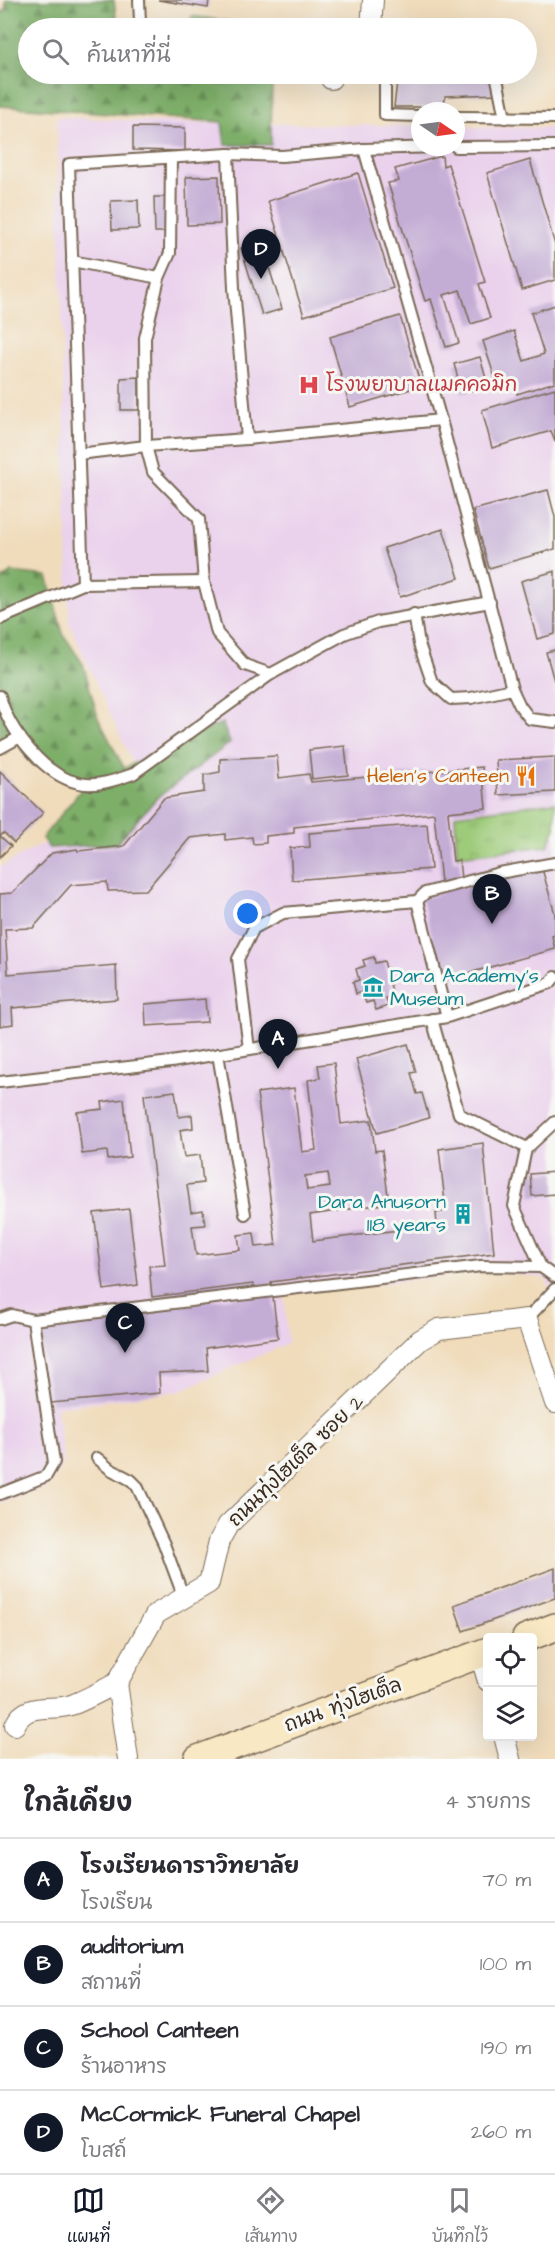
<!DOCTYPE html>
<html lang="th">
<meta charset="utf-8">
<style>
:root{--surface:#fff;--page:#f7f7f7;--text:#2b2b33;--muted:#7c7c81;--line:#e1e1e2;--accent:#111827}
body{margin:0;font-family:"Architects Daughter","Playpen Sans Thai",sans-serif;background:var(--page);color:var(--text)}
.controls{position:absolute;right:18px;bottom:18px;display:grid;overflow:hidden;border-radius:6px;box-shadow:0 6px 24px #0002}
.controls button{width:54px;height:54px;display:grid;place-items:center;padding:0;border:0;border-bottom:2px solid var(--line);background:var(--surface);color:var(--text);font:30px sans-serif}
.compass{position:absolute;left:411px;top:102px;width:54px;height:54px;border-radius:50%;background:var(--surface);box-shadow:0 6px 24px #0002;rotate:103deg}
.you{position:absolute;left:248px;top:914px;width:21px;height:21px;margin:-15px;border:4px solid #fff;border-radius:50%;background:#1a73e8;box-shadow:0 0 0 9px #1a73e833}
.badge{display:grid;place-items:center;width:39px;height:39px;border-radius:50%;background:var(--accent);color:#fff;font-size:20px;font-weight:700}
.pin{position:absolute;translate:-50% -50px;filter:drop-shadow(0 2px 3px #0008)}
.pin::after{content:'';position:absolute;top:32px;width:21px;height:18px;background:inherit;clip-path:polygon(0 0,100% 0,50% 100%)}
.list{margin:0;padding:0;list-style:none}
h2{display:flex;justify-content:space-between;align-items:center;height:78px;margin:0;padding:0 24px;font-size:26px}
h2 small{font-size:20px;font-weight:400;color:var(--muted)}
.list li{display:grid;grid-template-columns:39px 1fr auto;gap:18px;align-items:center;box-sizing:border-box;height:84px;padding:0 24px;border-top:2px solid var(--line)}
.list b{display:block;font-size:22px;white-space:nowrap}
.list p{margin:0;font-size:20px;white-space:nowrap;color:var(--muted)}
.list em{font-size:20px;font-style:normal;color:var(--muted)}
.icon{flex:none;width:33px;height:33px;fill:none;stroke:currentColor;stroke-width:2;stroke-linecap:round;stroke-linejoin:round}
.map{position:relative;flex:none;width:555px;height:1759px;overflow:hidden}
.search{position:absolute;background:var(--surface);box-shadow:0 6px 24px #0002;left:18px;right:18px;top:18px;height:66px;display:flex;align-items:center;gap:15px;box-sizing:border-box;padding:0 21px;border-radius:33px;color:var(--muted);font-size:22px}
.sheet{height:414px;background:var(--surface)}
nav{display:flex;justify-content:space-around;align-items:center;box-sizing:border-box;height:84px;border-top:2px solid var(--line);background:var(--surface);font-size:16px;color:var(--muted)}
nav a{display:grid;justify-items:center;gap:3px}
nav .on{color:var(--accent)}
.map>svg:first-child{display:block}
</style>
<div class="map">
<svg width="555" height="1759" viewBox="0 0 555 1759">
<defs>
<pattern id="forest-firs" width="22" height="20" patternUnits="userSpaceOnUse" patternTransform="scale(1.5)"><rect width="22" height="20" fill="#7eaf69"/><path d="M5 1l3.5 6h-7zM16 11l3.5 6h-7z" fill="#688f56"/></pattern>
<pattern id="park-tufts" width="24" height="20" patternUnits="userSpaceOnUse" patternTransform="scale(1.5)"><rect width="24" height="20" fill="#9dcb79"/><path d="M3 7l-1-3M5 7V3M7 7l1-3M15 17l-1-3M17 17v-4M19 17l1-3" fill="none" stroke="#88ae68"/></pattern>
</defs>
<rect width="100%" height="100%" fill="#f6f6f2"/>
<filter id="ink" filterUnits="userSpaceOnUse"><feTurbulence type="fractalNoise" baseFrequency=".0167" numOctaves="2"/><feDisplacementMap in="SourceGraphic" scale="12" xChannelSelector="R" yChannelSelector="G"/><feConvolveMatrix kernelMatrix="1 2 1 2 8 2 1 2 1" color-interpolation-filters="sRGB"/></filter>
<filter id="wash" filterUnits="userSpaceOnUse"><feTurbulence type="fractalNoise" baseFrequency=".008" numOctaves="4" result="noise"/><feDisplacementMap in="SourceGraphic" scale="24" xChannelSelector="R" yChannelSelector="G"/><feGaussianBlur stdDeviation="1.35" result="paint"/><feColorMatrix in="noise" values="0 0 0 0 0 0 0 0 0 0 0 0 0 0 0 0 0 1.4 0 .05"/><feComposite in="paint" operator="in"/></filter>
<g filter="url(#wash)">
<rect width="100%" height="100%" fill="#f0dcbb"/>
<polygon fill="#ead1ec" points="57,117 162,122 420,126 420,147 456,147 456,127 555,128 555,1301 545,1278 489,1271 284,1294 288,1343 179,1391 57,1407 63,1463 49,1486 0,1503 0,867 149,786 134,766 69,623"/>
<g fill="url(#forest-firs)" stroke="#5c6c44" stroke-width="1.5">
<polygon points="6,0 114,0 117,26 130,28 28,28 28,74 256,74 272,79 271,145 225,145 222,122 0,106 0,11 5,12"/>
<polygon points="192,16 244,24 244,28 189,28"/>
<polygon points="11,572 47,576 63,634 83,664 98,718 124,768 222,723 230,743 157,798 116,844 49,848 42,838 81,790 13,735 0,747 0,581"/>
</g>
<polygon fill="url(#park-tufts)" stroke="#6c7a4c" stroke-width="1.5" points="555,802 555,829 548,846 457,856 455,815"/>
<g id="blocks">
<g fill="#c4add5" fill-rule="evenodd">
<polygon points="158,0 209,0 208,8"/>
<polygon points="398,74 494,74 498,94 445,96 444,107 394,107"/>
<polygon points="133,127 185,128 185,151 133,150"/>
<polygon points="442,156 443,166 448,164 485,282 479,284 490,318 471,324 460,290 444,295 459,343 446,347 431,299 425,301 388,183 399,181 395,169"/>
<polygon points="530,160 555,245 555,280 522,290 487,173"/>
<polygon points="358,173 393,288 304,316 268,201"/>
<polygon points="219,176 220,224 187,225 186,177"/>
<polygon points="154,197 166,197 167,232 155,232"/>
<polygon points="138,200 139,229 112,230 111,201"/>
<polygon points="261,242 282,309 262,315 241,248"/>
<polygon points="555,305 555,382 517,394 515,386 499,391 483,341 514,331 524,361 544,354 531,313"/>
<polygon points="400,316 421,386 350,407 330,337"/>
<polygon points="480,357 488,386 462,393 454,364"/>
<polygon points="139,377 139,410 121,410 121,378"/>
<polygon points="555,388 555,442 551,431 492,448 482,410"/>
<polygon points="548,490 555,517 555,549 489,568 473,510"/>
<polygon points="443,529 459,578 400,597 384,548"/>
<polygon points="555,571 555,634 537,639 521,581"/>
<polygon points="555,650 555,681 554,681 546,652"/>
<polygon points="345,746 348,775 312,779 309,750"/>
<polygon points="277,756 279,778 309,774 311,782 482,767 486,808 448,812 453,861 459,860 462,888 541,865 555,914 555,935 552,936 555,949 444,980 422,899 442,893 434,813 294,827 294,833 266,836 266,843 253,844 252,837 225,840 225,834 190,838 146,890 108,891 107,882 71,885 33,928 5,929 8,974 116,965 117,999 12,1008 13,1024 0,1026 0,894 12,893 52,853 77,849 78,851 124,846 164,798 204,792 204,775 220,772 220,759"/>
<polygon points="555,757 555,792 498,795 496,760"/>
<polygon points="0,771 43,813 14,843 4,833 0,836 11,846 0,857"/>
<polygon points="427,824 431,869 292,880 290,848 310,847 309,833"/>
<polygon points="374,957 375,963 384,961 393,995 386,998 388,1006 376,1010 373,1001 366,1003 362,992 356,994 353,982 359,980 356,969 365,966 363,960"/>
<polygon points="205,999 207,1022 146,1026 145,1004"/>
<polygon points="408,1044 416,1072 411,1073 417,1094 422,1093 429,1118 377,1133 356,1059"/>
<path d="M334 1063 341 1124 371 1120 375 1151 382 1150 389 1203 310 1215 313 1241 437 1225 436 1213 446 1211 439 1149 483 1143 494 1253 271 1282 278 1338 206 1348 208 1371 159 1373 160 1393 51 1403 39 1323 254 1295 253 1284 152 1297 149 1266 165 1265 144 1095 175 1091 179 1117 192 1115 193 1128 180 1130 184 1157 200 1155 203 1183 187 1185 191 1212 203 1210 205 1225 192 1226 196 1255 240 1250 238 1235 254 1233 256 1247 276 1245 257 1093 294 1088 302 1152 316 1150 308 1080 320 1078 318 1065ZM328 1173 330 1187 307 1190 305 1176Z"/>
<polygon points="124,1099 130,1157 108,1160 107,1151 82,1154 77,1112 103,1109 102,1102"/>
<polygon points="555,1172 555,1194 532,1196 530,1174"/>
<polygon points="129,1209 138,1285 104,1290 94,1213"/>
<polygon points="555,1568 555,1598 463,1631 454,1605"/>
</g>
</g>
</g>
<g filter="url(#ink)">
<use href="#blocks" fill-opacity="0" stroke="#7a6855" stroke-width="1.5"/>
<g fill="none" stroke-linecap="round" stroke-linejoin="round">
<g stroke="#7a6855" stroke-width="14">
<g id="lane">
<polyline points="139,0 140,22"/>
<polyline points="385,74 385,115 420,116"/>
<polyline points="496,74 505,118"/>
<polyline points="456,117 555,118"/>
<polyline points="456,147 555,146"/>
<polyline points="364,149 441,420 512,689 520,706 530,719 555,722"/>
<polyline points="228,154 234,288 247,439"/>
<polyline points="171,158 170,253 159,278 145,338 146,446 153,472 199,519 204,582 217,633 245,665 271,674 344,634 378,622 490,602"/>
<polyline points="72,261 159,278"/>
<polyline points="78,454 146,446 247,439 441,420"/>
<polyline points="83,584 69,164 228,154 282,156 364,149 441,147"/>
<polyline points="414,614 419,644 432,682 451,699 471,698 512,689"/>
<polyline points="0,619 83,584 204,582"/>
<path d="M0 696C8 729 44 776 79 783 97 787 116 780 133 774L271 674"/>
<polyline points="0,748 20,737"/>
<polyline points="447,1017 417,901 425,893 499,873 555,863"/>
<polyline points="432,1019 459,1114 527,1148"/>
<polyline points="249,1049 238,959 254,928 283,913 417,901"/>
<polyline points="218,1054 245,1214"/>
<polyline points="0,1082 171,1062 447,1017 550,983 555,977"/>
<polyline points="555,1122 526,1149 514,1206 541,1267 555,1277"/>
<polyline points="0,1319 12,1315 33,1320 481,1266 541,1267"/>
<polyline points="527,1319 555,1289"/>
<polyline points="97,1458 110,1469 131,1480 137,1486 164,1544 184,1598"/>
<polyline points="0,1494 46,1476 54,1462 33,1320"/>
</g>
</g>
<g stroke="#7a6855" stroke-width="22">
<g id="street">
<polyline points="371,28 373,0"/>
<polyline points="331,79 331,74"/>
<polyline points="480,1654 488,1681"/>
<path d="M15 1725C27 1699 54 1713 74 1704 89 1698 103 1690 117 1683"/>
<polyline points="504,1736 510,1759"/>
<polyline points="128,1759 117,1683 156,1614 209,1583 219,1541 228,1525 420,1340 439,1329 527,1319 555,1403"/>
</g>
</g>
<g stroke="#7a6855" stroke-width="30">
<g id="secondary">
<polyline points="526,1638 555,1627"/>
<polyline points="198,1759 488,1651"/>
</g>
</g>
<use href="#lane" stroke="#fff" stroke-width="10"/>
<use href="#street" stroke="#fff" stroke-width="20"/>
<use href="#secondary" stroke="#f8e8c3" stroke-width="27"/>
</g>
</g>
<defs>
<g id="hospital-bare" transform="scale(1.62)"><path d="M-5-5h3v3.5h4V-5h3V5h-3V1.5h-4V5h-3Z" fill="#e0444e" stroke="#f6f6f2" stroke-width="2.5" paint-order="stroke"/></g>
<g id="restaurant-bare" transform="scale(1.62)"><path d="M-5-6h1v4h1v-4h1v4h1v-4h1v5L-1.5 .5V6h-2V.5L-5-1ZM5-6V6H3V1.5H1.5Q1.5-4 5-6Z" fill="#e8710a" stroke="#f6f6f2" stroke-width="2.5" paint-order="stroke"/></g>
<g id="museum-bare" transform="scale(1.62)"><path d="M0-6L6-3V-2H-6V-3ZM-5-1h2V3h-2ZM-1-1h2V3h-2ZM3-1h2V3H3ZM-6 4H6V6H-6Z" fill="#0f9aa8" stroke="#f6f6f2" stroke-width="2.5" paint-order="stroke"/></g>
<g id="building-bare" transform="scale(1.62)"><path d="M-4-6H4V6H1V3H-1V6H-4ZM-2.5-4.3h1.7v1.8h-1.7ZM.8-4.3h1.7v1.8H.8ZM-2.5-1h1.7V.8h-1.7ZM.8-1h1.7V.8H.8Z" fill="#0f9aa8" stroke="#f6f6f2" stroke-width="2.5" paint-order="stroke"/></g>
</defs>
<g fill-rule="evenodd">
<use href="#hospital-bare" x="309" y="385"/>
<use href="#restaurant-bare" x="526" y="776"/>
<use href="#museum-bare" x="373" y="987"/>
<use href="#building-bare" x="463" y="1214"/>
</g>
<g text-anchor="middle" dominant-baseline="central" stroke-width="6" stroke-linejoin="round" paint-order="stroke">
<g font-size="20" fill="#be3a42" stroke="#f6f6f2" text-anchor="start">
<text x="326" y="385">โรงพยาบาลแมคคอมิก</text>
</g>
<g font-size="20" fill="#c56008" stroke="#f6f6f2" text-anchor="end">
<text x="509" y="776">Helen's Canteen</text>
</g>
<g font-size="20" fill="#0d838f" stroke="#f6f6f2" text-anchor="start">
<text x="390" y="976">Dara Academy's<tspan x="390" dy="23">Museum</tspan></text>
<text x="446" y="1202" text-anchor="end">Dara Anusorn<tspan x="446" dy="23">118 years</tspan></text>
</g>
<g font-size="20" fill="#3b2a1e" stroke="#f6f6f2">
<text transform="translate(296 1461) rotate(-44)">ถนนทุ่งโฮเต็ล ซอย 2</text>
<text transform="translate(343 1705) rotate(-20)">ถนน ทุ่งโฮเต็ล</text>
</g>
</g>
</svg>
<div class="controls">
<button><svg class="icon" aria-label="locate" viewBox="0 0 24 24"><circle cx="12" cy="12" r="6"/><path d="M12 2v4M12 18v4M2 12h4M18 12h4"/></svg></button>
<button><svg class="icon" aria-label="layers" viewBox="0 0 24 24"><path d="M12 4l9 5-9 5-9-5zM3 14l9 5 9-5"/></svg></button>
</div>
<svg class="compass" viewBox="-18 -18 36 36"><path d="M0-13l5 13h-10z" fill="#e53935"/><path d="M0 13l5-13h-10z" fill="#7c7c81"/></svg>
<div class="you"></div>
<div class="pin badge" style="left:278px;top:1069px">A</div>
<div class="pin badge" style="left:492px;top:924px">B</div>
<div class="pin badge" style="left:125px;top:1353px">C</div>
<div class="pin badge" style="left:261px;top:279px">D</div>
<div class="search"><svg class="icon" aria-label="search" viewBox="0 0 24 24"><circle cx="10" cy="10" r="6"/><path d="M15 15l6 6"/></svg>ค้นหาที่นี่</div>
</div>
<section class="sheet">
<h2>ใกล้เคียง<small>4 รายการ</small></h2>
<ul class="list">
<li><span class="badge">A</span><div><b>โรงเรียนดาราวิทยาลัย</b><p>โรงเรียน</p></div><em>70 m</em></li>
<li><span class="badge">B</span><div><b>auditorium</b><p>สถานที่</p></div><em>100 m</em></li>
<li><span class="badge">C</span><div><b>School Canteen</b><p>ร้านอาหาร</p></div><em>190 m</em></li>
<li><span class="badge">D</span><div><b>McCormick Funeral Chapel</b><p>โบสถ์</p></div><em>260 m</em></li>
</ul>
</section>
<nav>
<a class="on"><svg class="icon" aria-label="map" viewBox="0 0 24 24"><path d="M3 6l6-2 6 2 6-2v14l-6 2-6-2-6 2zM9 4v14M15 6v14"/></svg>แผนที่</a>
<a><svg class="icon" aria-label="directions" viewBox="0 0 24 24"><path d="M12 3l9 9-9 9-9-9zM9 14v-3h6M13 9l2 2-2 2"/></svg>เส้นทาง</a>
<a><svg class="icon" aria-label="saved" viewBox="0 0 24 24"><path d="M7 4h10v16l-5-4-5 4z"/></svg>บันทึกไว้</a>
</nav>
